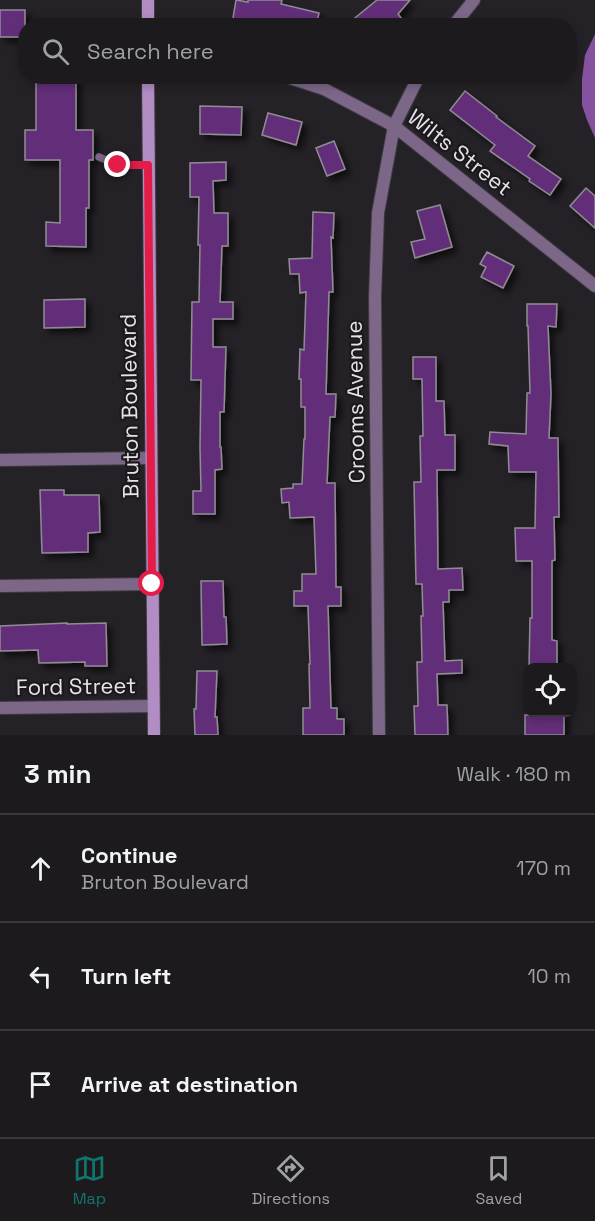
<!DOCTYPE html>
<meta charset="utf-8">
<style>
:root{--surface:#1c1a1d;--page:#252326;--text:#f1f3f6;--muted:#a0a1a4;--line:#3a383b;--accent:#0f766e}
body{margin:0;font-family:"Space Grotesk",sans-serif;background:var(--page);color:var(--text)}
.controls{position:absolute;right:18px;bottom:18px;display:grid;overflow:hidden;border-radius:12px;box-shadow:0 3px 9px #0003}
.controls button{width:54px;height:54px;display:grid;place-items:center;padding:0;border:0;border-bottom:2px solid var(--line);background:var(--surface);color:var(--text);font:30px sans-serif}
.stop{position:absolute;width:18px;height:18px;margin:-14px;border:4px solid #e11d48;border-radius:50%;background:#fff}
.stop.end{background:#e11d48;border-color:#fff;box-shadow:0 2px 6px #0008}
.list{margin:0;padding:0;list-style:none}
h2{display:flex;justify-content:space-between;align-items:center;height:78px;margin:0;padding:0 24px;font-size:26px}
h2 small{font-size:20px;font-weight:400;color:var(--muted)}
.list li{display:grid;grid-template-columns:39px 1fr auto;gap:18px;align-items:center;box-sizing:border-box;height:108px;padding:0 24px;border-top:2px solid var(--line)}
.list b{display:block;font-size:22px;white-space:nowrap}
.list p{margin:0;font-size:20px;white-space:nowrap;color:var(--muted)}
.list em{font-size:20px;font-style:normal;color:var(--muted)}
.icon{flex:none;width:33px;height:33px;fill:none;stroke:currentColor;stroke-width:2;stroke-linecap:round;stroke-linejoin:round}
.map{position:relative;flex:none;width:595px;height:735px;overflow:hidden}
.search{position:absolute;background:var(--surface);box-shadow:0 3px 9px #0003;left:18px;right:18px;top:18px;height:66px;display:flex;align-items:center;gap:15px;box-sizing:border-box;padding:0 21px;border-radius:24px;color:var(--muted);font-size:22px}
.sheet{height:402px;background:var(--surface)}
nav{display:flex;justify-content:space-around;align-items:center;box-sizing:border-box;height:84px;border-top:2px solid var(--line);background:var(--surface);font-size:16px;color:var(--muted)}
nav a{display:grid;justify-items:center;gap:3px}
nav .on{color:var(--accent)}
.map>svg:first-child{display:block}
</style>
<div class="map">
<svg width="595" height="735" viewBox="0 0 595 735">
<defs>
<filter id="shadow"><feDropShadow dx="5" dy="5" stdDeviation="3" flood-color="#0009"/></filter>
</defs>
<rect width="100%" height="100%" fill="#252227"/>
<polygon fill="#86519e" points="595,34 595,138 587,120 582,105 582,79 585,55"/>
<g fill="#622f79" stroke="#908c92" stroke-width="1.5" filter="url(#shadow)">
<polygon points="236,0 248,2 248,0 282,0 281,4 319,13 316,26 240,26 232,24"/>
<polygon points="377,0 410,0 398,14 407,26 345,26"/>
<rect x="0" y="10" width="25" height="27"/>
<polygon points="36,77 76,77 76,130 93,130 93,160 89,160 89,208 86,208 86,247 46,246 46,222 60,223 60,160 25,160 25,130 36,130"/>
<polygon points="465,91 497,116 496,117 535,146 528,156 561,179 550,195 529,181 530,179 490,151 495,145 450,110"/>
<polygon points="200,106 242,107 241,135 200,134"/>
<polygon points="268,113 302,122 296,145 262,135"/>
<polygon points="334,141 345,169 327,176 316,148"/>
<polygon points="226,162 226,180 213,181 214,213 228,213 228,246 222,246 220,302 233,302 233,319 213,319 213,347 226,347 224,412 220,412 220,447 221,447 222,469 215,470 215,514 193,514 193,491 201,491 200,447 201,380 191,380 192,302 199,302 200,245 198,245 199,197 190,197 190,163"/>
<polygon points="586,188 595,196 595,228 570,206"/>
<polygon points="440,205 452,247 415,258 411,242 425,239 417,211"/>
<polygon points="313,212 334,213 333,238 331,237 333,292 329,292 326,394 336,394 335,417 330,417 327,483 335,483 336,587 341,587 341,606 328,606 331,708 337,708 337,719 344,719 344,735 303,735 303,708 310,708 309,664 310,664 308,606 294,606 294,591 302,591 302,574 316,574 314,517 290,518 289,502 282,503 281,489 293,488 293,484 302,484 304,439 305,439 305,407 301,407 301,379 299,379 300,349 304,350 306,292 300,293 299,274 290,274 289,259 312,258"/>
<polygon points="487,252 514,266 503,288 481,277 486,267 480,264"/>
<polygon points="85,299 85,327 44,328 44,300"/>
<polygon points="527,304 557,304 556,327 548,326 551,394 549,438 558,438 559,517 554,517 555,560 552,561 552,640 557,641 557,668 529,668 530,618 532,618 532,561 516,561 515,528 535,528 536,472 509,472 508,446 489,444 490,432 526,434 527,393 530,393 528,326 527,326"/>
<polygon points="413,357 436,357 436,401 444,401 445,435 455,435 455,470 437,470 438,569 462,568 463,590 449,590 449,602 443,602 445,661 462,660 462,673 437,674 438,705 447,705 448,735 415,735 414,706 418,706 417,662 422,662 421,616 423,616 422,584 416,584 414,482 421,482 420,436 423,436 422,379 413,379"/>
<polygon points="40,490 64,490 64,495 99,495 100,532 88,533 88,552 42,553"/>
<polygon points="201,581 223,581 224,617 226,617 227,644 202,645"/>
<polygon points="67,623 67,624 106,623 107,666 85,666 85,662 39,663 38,650 0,651 0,626"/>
<polygon points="197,671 217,671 215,717 217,717 218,735 195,735 194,709 196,709"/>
<polygon points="540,712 564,712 564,735 525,735 525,715 540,715"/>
</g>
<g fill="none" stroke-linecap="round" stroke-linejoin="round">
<g stroke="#403d42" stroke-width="8">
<polyline id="lane" points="99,157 118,165 148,165"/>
</g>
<g stroke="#403d42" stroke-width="14">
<g id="street">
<polyline points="453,26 474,0"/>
<polyline points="284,76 324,89 394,126 595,286"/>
<polyline points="0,460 150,458"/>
<polyline points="0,586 152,584"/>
<polyline points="0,708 153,706"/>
<polyline points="379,735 375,297 378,213 394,126 419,76"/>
</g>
</g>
<g stroke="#403d42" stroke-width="14">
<g id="secondary">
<polyline points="148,26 148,0"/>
<polyline points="148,76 154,735"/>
</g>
</g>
<use href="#lane" stroke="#7d6789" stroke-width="7"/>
<use href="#street" stroke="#7d6789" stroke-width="12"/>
<use href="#secondary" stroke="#b18dc4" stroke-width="12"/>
</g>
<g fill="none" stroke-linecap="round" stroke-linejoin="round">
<polyline stroke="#e11d48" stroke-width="8" points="118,165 148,165 152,584"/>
</g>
<g text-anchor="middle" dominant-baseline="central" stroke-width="4.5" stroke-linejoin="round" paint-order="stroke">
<g font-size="22" fill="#e5e3e6" stroke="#1c181d">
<text transform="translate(460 152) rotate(38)">Wilts Street</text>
<text transform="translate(355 402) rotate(-91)">Crooms Avenue</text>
<text transform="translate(129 406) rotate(-91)">Bruton Boulevard</text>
<text transform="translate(76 686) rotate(-1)">Ford Street</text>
</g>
</g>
</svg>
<div class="controls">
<button><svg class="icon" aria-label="locate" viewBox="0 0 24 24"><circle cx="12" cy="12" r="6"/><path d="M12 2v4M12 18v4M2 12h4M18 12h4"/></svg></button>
</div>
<div class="stop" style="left:152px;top:584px"></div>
<div class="stop end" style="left:118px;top:165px"></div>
<div class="search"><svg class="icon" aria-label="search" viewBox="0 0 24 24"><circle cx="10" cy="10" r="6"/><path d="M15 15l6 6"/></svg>Search here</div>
</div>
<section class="sheet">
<h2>3 min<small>Walk · 180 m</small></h2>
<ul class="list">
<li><svg class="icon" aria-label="ahead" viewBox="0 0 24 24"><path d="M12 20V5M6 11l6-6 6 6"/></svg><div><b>Continue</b><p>Bruton Boulevard</p></div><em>170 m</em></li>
<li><svg class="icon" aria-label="left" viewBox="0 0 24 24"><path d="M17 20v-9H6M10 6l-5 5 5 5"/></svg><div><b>Turn left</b></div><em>10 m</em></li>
<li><svg class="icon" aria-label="arrive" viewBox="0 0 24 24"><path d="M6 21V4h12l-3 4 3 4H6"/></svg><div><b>Arrive at destination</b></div></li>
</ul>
</section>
<nav>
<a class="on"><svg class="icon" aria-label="map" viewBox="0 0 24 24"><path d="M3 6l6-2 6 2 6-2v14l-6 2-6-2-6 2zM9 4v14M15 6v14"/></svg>Map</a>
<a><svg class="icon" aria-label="directions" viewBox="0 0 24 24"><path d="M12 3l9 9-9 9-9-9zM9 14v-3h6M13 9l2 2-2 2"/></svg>Directions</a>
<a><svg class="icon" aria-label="saved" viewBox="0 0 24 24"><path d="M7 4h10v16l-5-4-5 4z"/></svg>Saved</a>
</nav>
